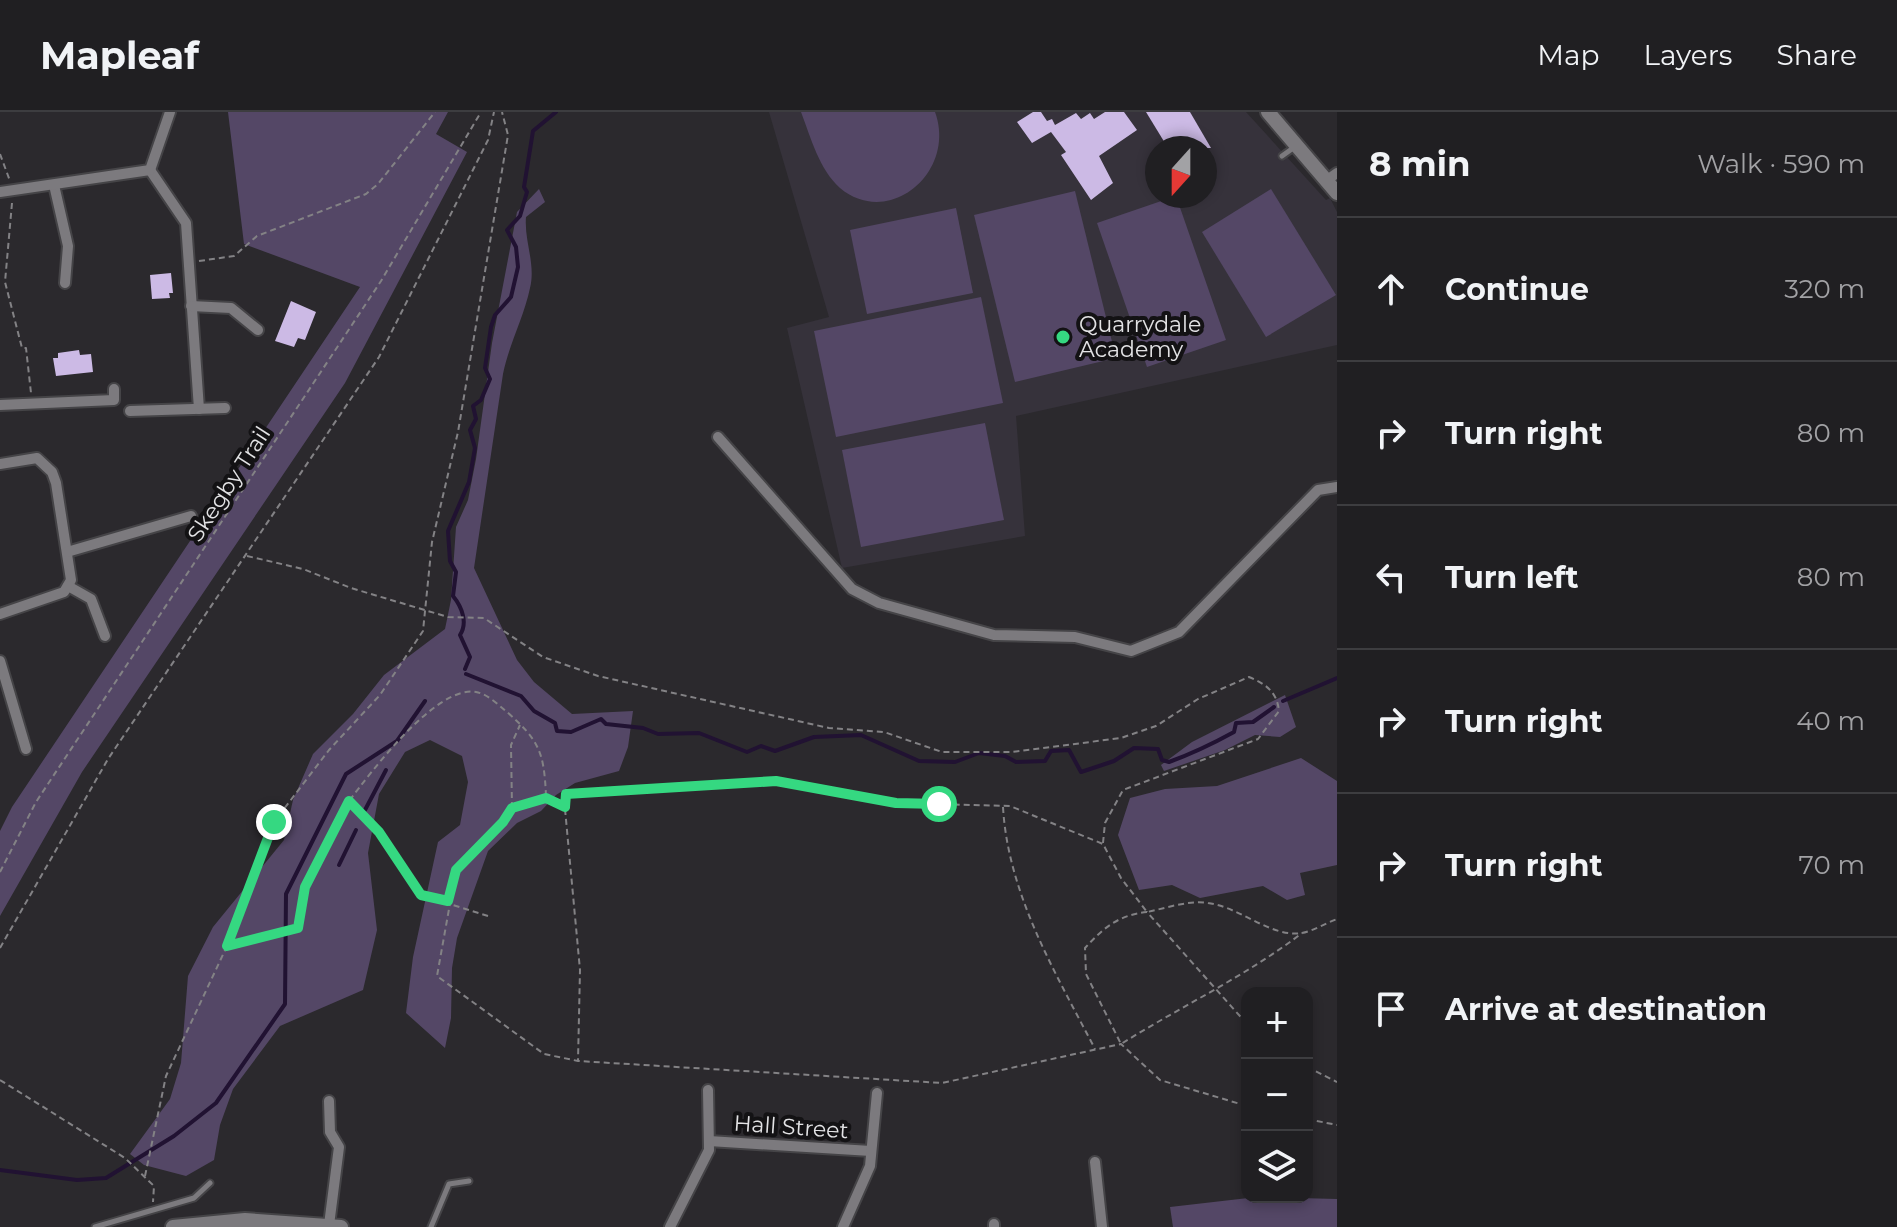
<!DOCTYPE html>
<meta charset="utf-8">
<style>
:root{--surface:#201f22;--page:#2d2c2f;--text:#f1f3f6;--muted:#a2a2a5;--line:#3d3d40}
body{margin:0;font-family:Montserrat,sans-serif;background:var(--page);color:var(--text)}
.controls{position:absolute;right:24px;bottom:24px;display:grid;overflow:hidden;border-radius:16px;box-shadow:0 4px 12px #0003}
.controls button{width:72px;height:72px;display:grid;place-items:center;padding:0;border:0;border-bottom:2px solid var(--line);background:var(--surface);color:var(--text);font:40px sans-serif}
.compass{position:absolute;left:1145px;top:24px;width:72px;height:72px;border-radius:50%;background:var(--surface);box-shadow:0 4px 12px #0003;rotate:201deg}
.stop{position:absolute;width:24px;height:24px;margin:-18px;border:6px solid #35d881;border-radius:50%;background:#fff}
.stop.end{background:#35d881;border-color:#fff;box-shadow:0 2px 8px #0008}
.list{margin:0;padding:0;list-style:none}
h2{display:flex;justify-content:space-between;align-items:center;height:104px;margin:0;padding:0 32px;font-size:34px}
h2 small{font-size:26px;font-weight:400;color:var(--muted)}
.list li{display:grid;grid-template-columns:52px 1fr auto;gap:24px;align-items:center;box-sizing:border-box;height:144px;padding:0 32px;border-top:2px solid var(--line)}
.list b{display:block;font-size:30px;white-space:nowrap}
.list em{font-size:26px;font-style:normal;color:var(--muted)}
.icon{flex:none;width:44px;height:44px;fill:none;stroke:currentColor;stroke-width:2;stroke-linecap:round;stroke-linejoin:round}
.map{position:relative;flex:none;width:1337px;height:1115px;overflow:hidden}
header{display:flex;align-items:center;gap:48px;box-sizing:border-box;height:112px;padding:0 40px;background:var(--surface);border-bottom:2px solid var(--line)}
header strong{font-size:38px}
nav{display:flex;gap:44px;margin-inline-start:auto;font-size:28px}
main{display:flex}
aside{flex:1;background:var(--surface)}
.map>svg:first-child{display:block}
</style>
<header>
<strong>Mapleaf</strong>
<nav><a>Map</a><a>Layers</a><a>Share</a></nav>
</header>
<main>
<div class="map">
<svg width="1337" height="1115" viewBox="0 0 1337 1115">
<rect width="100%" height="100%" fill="#2b292d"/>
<path fill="#36323b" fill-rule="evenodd" d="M769 0H1246L1326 88 1330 86 1337 100V233L1016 304 1025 424 842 456 787 216 829 205ZM1157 36H1205V84H1157Z"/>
<g fill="#544766">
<polygon points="228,0 448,0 436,22 467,40 345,271 82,660 0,804 0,719 12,695 360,175 244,132"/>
<path d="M801 0H935C957 60 889 117 840 76 819 57 811 26 801 0Z"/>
<path d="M539 77 545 90 526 105C524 129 536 152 530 176 524 205 509 232 503 262L474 456 517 548 534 570 572 602 633 599 628 635 619 659 575 671 556 683 541 699 517 711 488 739 457 826 452 856 451 906 445 936 406 901 413 845 438 730 460 713 468 670 462 644 430 628 405 640 379 682 368 741 377 818 363 878 280 914 233 977 220 1013 214 1048 186 1064 144 1053 130 1042 170 987 181 951 188 864 213 815 284 728 293 688 313 642 353 602 384 563 445 517 451 488 456 415 468 388 476 347 492 231 517 100Z"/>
<polygon points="1271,77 1336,183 1266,225 1202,120"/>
<polygon points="1075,79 1116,246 1015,270 974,103"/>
<polygon points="1176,84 1226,228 1147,255 1097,111"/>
<polygon points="956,96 973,181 867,202 850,118"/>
<polygon points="981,185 1003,291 836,325 814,219"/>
<polygon points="985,311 1004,408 861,435 842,338"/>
<polygon points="1285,583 1296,615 1280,625 1255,623 1225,638 1164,659 1161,653 1192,630"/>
<polygon points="1301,646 1337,669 1337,753 1300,761 1305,783 1287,788 1263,774 1200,786 1172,773 1139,778 1118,723 1130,686 1165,677 1217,674"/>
<polygon points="1257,1085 1337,1087 1337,1115 1173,1115 1170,1095"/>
</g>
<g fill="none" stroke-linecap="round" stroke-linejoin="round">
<g stroke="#211232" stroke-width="4">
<path d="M465 557 470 545 460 523C468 511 462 495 453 484L456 460 450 449 448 419 469 370 475 336 470 318 476 307 473 294 481 288 490 267 485 256 491 215 495 203 511 185 518 155 516 135 507 118 520 104 527 80 524 75 533 19 556 0"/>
<path d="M466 562 521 584 534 599 555 611 557 619 571 620 601 607 606 612 643 616 658 622 699 621 747 640 761 634 775 639 814 625 861 623 919 649 955 650 979 641 1005 644 1016 650 1045 649 1051 639 1069 638 1081 660 1114 649 1134 636 1158 637 1162 648 1169 650C1191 642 1214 631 1234 620L1236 611 1253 610 1274 595"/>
<polyline points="1283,589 1337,566"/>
<polyline points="365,698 386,658"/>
<polyline points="339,753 356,718"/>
<polyline points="0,1058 77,1068 106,1066 174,1024 216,991 285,892 286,782 346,662 397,629 425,589"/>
</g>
</g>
<g fill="#ccbae5">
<polygon points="1033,0 1041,0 1047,9 1052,7 1055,13 1076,1 1081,7 1090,1 1094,7 1105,0 1124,0 1137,18 1099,44 1113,71 1091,88 1061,43 1066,40 1051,20 1032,31 1017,10"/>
<polygon points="1146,0 1190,0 1211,36 1168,36"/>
<polygon points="171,161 173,181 169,181 170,186 152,187 150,163"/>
<polygon points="291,189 316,200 305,228 298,226 294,235 275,229"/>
<polygon points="79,238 80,243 91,242 93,260 56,264 53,246 58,246 58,241"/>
</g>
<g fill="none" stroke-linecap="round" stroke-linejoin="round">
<g stroke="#454447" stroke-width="9">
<g id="lane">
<polyline points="1282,44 1296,34"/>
<polyline points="95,1115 194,1086 210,1071"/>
<polyline points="431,1115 449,1072 469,1069"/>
</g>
</g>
<g stroke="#454447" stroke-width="14">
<g id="street">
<polyline points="150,58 186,111 199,297"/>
<polyline points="1327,68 1337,61"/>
<polyline points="54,73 68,134 65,171"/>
<polyline points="0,80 150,58 170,0"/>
<polyline points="191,194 231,196 258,218"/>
<polyline points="0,293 114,288 114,277"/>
<polyline points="130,299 225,296"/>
<polyline points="718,325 852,477 879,491 994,523 1075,525 1131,539 1179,520 1318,378 1337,375"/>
<polyline points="0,352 37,346 52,360 56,371 71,468 64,480 0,502"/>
<polyline points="67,440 191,404"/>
<polyline points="68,474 91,487 105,524"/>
<polyline points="0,549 26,637"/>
<polyline points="329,989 330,1020 339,1035 329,1113"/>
<polyline points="709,1029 871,1039"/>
<polyline points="1095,1050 1102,1115"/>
<polyline points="670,1115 709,1038 708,978"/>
<polyline points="843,1115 870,1054 877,981"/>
<polyline points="994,1115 994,1112"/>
</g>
</g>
<g stroke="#454447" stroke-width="18">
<g id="secondary">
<polyline points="1268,0 1337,81"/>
<polyline points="173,1115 245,1108 341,1115"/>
</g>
</g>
<g stroke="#838285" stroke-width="2" stroke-dasharray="6 4" stroke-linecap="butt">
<polyline points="0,42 10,69"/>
<polyline points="12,91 5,170 22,236 26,236 31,281"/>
<polyline points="199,149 234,144 257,124 366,82 378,72 435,0"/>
<path d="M247 444 303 457 351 476 448 505 484 506 543 545 598 564 829 616 884 620 942 640H1012L1121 626 1156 614 1198 587 1249 565C1266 572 1277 580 1279 599L1258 627 1123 678 1105 711 1103 731"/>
<path d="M1003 695C1008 782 1055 860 1095 937"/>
<polyline points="512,696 511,633 520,613"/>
<polyline points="565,697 580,858 578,949"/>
<polyline points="0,760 36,690 381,169 481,0"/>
<path d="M488 804 421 783 379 720 349 689C372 659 436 573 476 580 488 582 498 593 507 600 540 629 544 641 546 684"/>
<polyline points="227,834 274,710 329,638 380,583 423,519 432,430 458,320 508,23 502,0"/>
<polyline points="0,836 108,647 379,245 488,28 494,0"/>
<path d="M1247 912 1147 800C1119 803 1104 815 1085 836L1086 862 1121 932C1180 895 1246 864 1302 821"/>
<polyline points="1307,955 1337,970"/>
<polyline points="0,968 125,1046 154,1074 153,1090"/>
<path d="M1247 994 1160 968 1121 932 942 971 578 949 544 942 437 864 456 758 503 710 512 696 546 686 565 695 566 682 776 669 896 691 1010 694 1103 732 1121 766 1147 800C1167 796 1188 788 1208 791 1240 795 1271 826 1302 821 1313 819 1326 811 1337 807"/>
<polyline points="1307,1007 1337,1013"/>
<polyline points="145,1064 166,964 227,834 298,816 305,775 349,690"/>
</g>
<use href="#lane" stroke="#7c7a7e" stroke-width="5"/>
<use href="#street" stroke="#7c7a7e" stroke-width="10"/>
<use href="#secondary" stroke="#7c7a7e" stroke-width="14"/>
</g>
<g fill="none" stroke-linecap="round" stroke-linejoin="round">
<polyline stroke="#35d881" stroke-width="10" points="274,710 227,834 298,816 305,775 349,689 379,720 421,783 448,789 456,758 503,710 512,696 546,686 565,695 566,682 776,669 896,691 939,692"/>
</g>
<circle fill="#35d881" stroke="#131214" stroke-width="3" cx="1063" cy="225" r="8"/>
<g text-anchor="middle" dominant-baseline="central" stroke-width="8" stroke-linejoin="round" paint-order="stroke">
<g font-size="22" fill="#e3e3e5" stroke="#131214" text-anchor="start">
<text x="1079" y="212">Quarrydale<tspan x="1079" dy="25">Academy</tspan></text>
</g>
<g font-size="22" fill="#e3e3e5" stroke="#131214">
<text transform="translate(229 372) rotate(-57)">Skegby Trail</text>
<text transform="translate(791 1015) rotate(4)">Hall Street</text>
</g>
</g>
</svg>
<div class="controls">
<button>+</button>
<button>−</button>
<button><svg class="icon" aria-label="layers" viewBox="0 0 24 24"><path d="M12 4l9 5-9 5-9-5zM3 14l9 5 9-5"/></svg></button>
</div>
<svg class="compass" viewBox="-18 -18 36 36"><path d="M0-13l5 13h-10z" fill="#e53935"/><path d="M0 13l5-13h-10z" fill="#a2a2a5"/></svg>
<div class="stop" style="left:939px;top:692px"></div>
<div class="stop end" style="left:274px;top:710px"></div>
</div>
<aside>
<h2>8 min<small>Walk · 590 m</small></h2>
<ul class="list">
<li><svg class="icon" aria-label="ahead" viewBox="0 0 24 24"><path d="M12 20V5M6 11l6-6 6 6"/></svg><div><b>Continue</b></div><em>320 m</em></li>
<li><svg class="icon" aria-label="right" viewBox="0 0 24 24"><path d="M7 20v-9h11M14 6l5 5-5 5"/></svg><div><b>Turn right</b></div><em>80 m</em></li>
<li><svg class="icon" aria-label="left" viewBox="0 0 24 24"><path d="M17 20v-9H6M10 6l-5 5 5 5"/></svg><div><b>Turn left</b></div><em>80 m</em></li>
<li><svg class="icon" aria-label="right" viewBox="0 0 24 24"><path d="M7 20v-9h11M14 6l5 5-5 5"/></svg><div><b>Turn right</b></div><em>40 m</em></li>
<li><svg class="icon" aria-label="right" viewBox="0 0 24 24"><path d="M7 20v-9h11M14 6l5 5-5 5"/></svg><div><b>Turn right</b></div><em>70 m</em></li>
<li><svg class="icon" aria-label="arrive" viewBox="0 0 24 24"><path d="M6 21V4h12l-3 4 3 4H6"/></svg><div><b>Arrive at destination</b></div></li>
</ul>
</aside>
</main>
